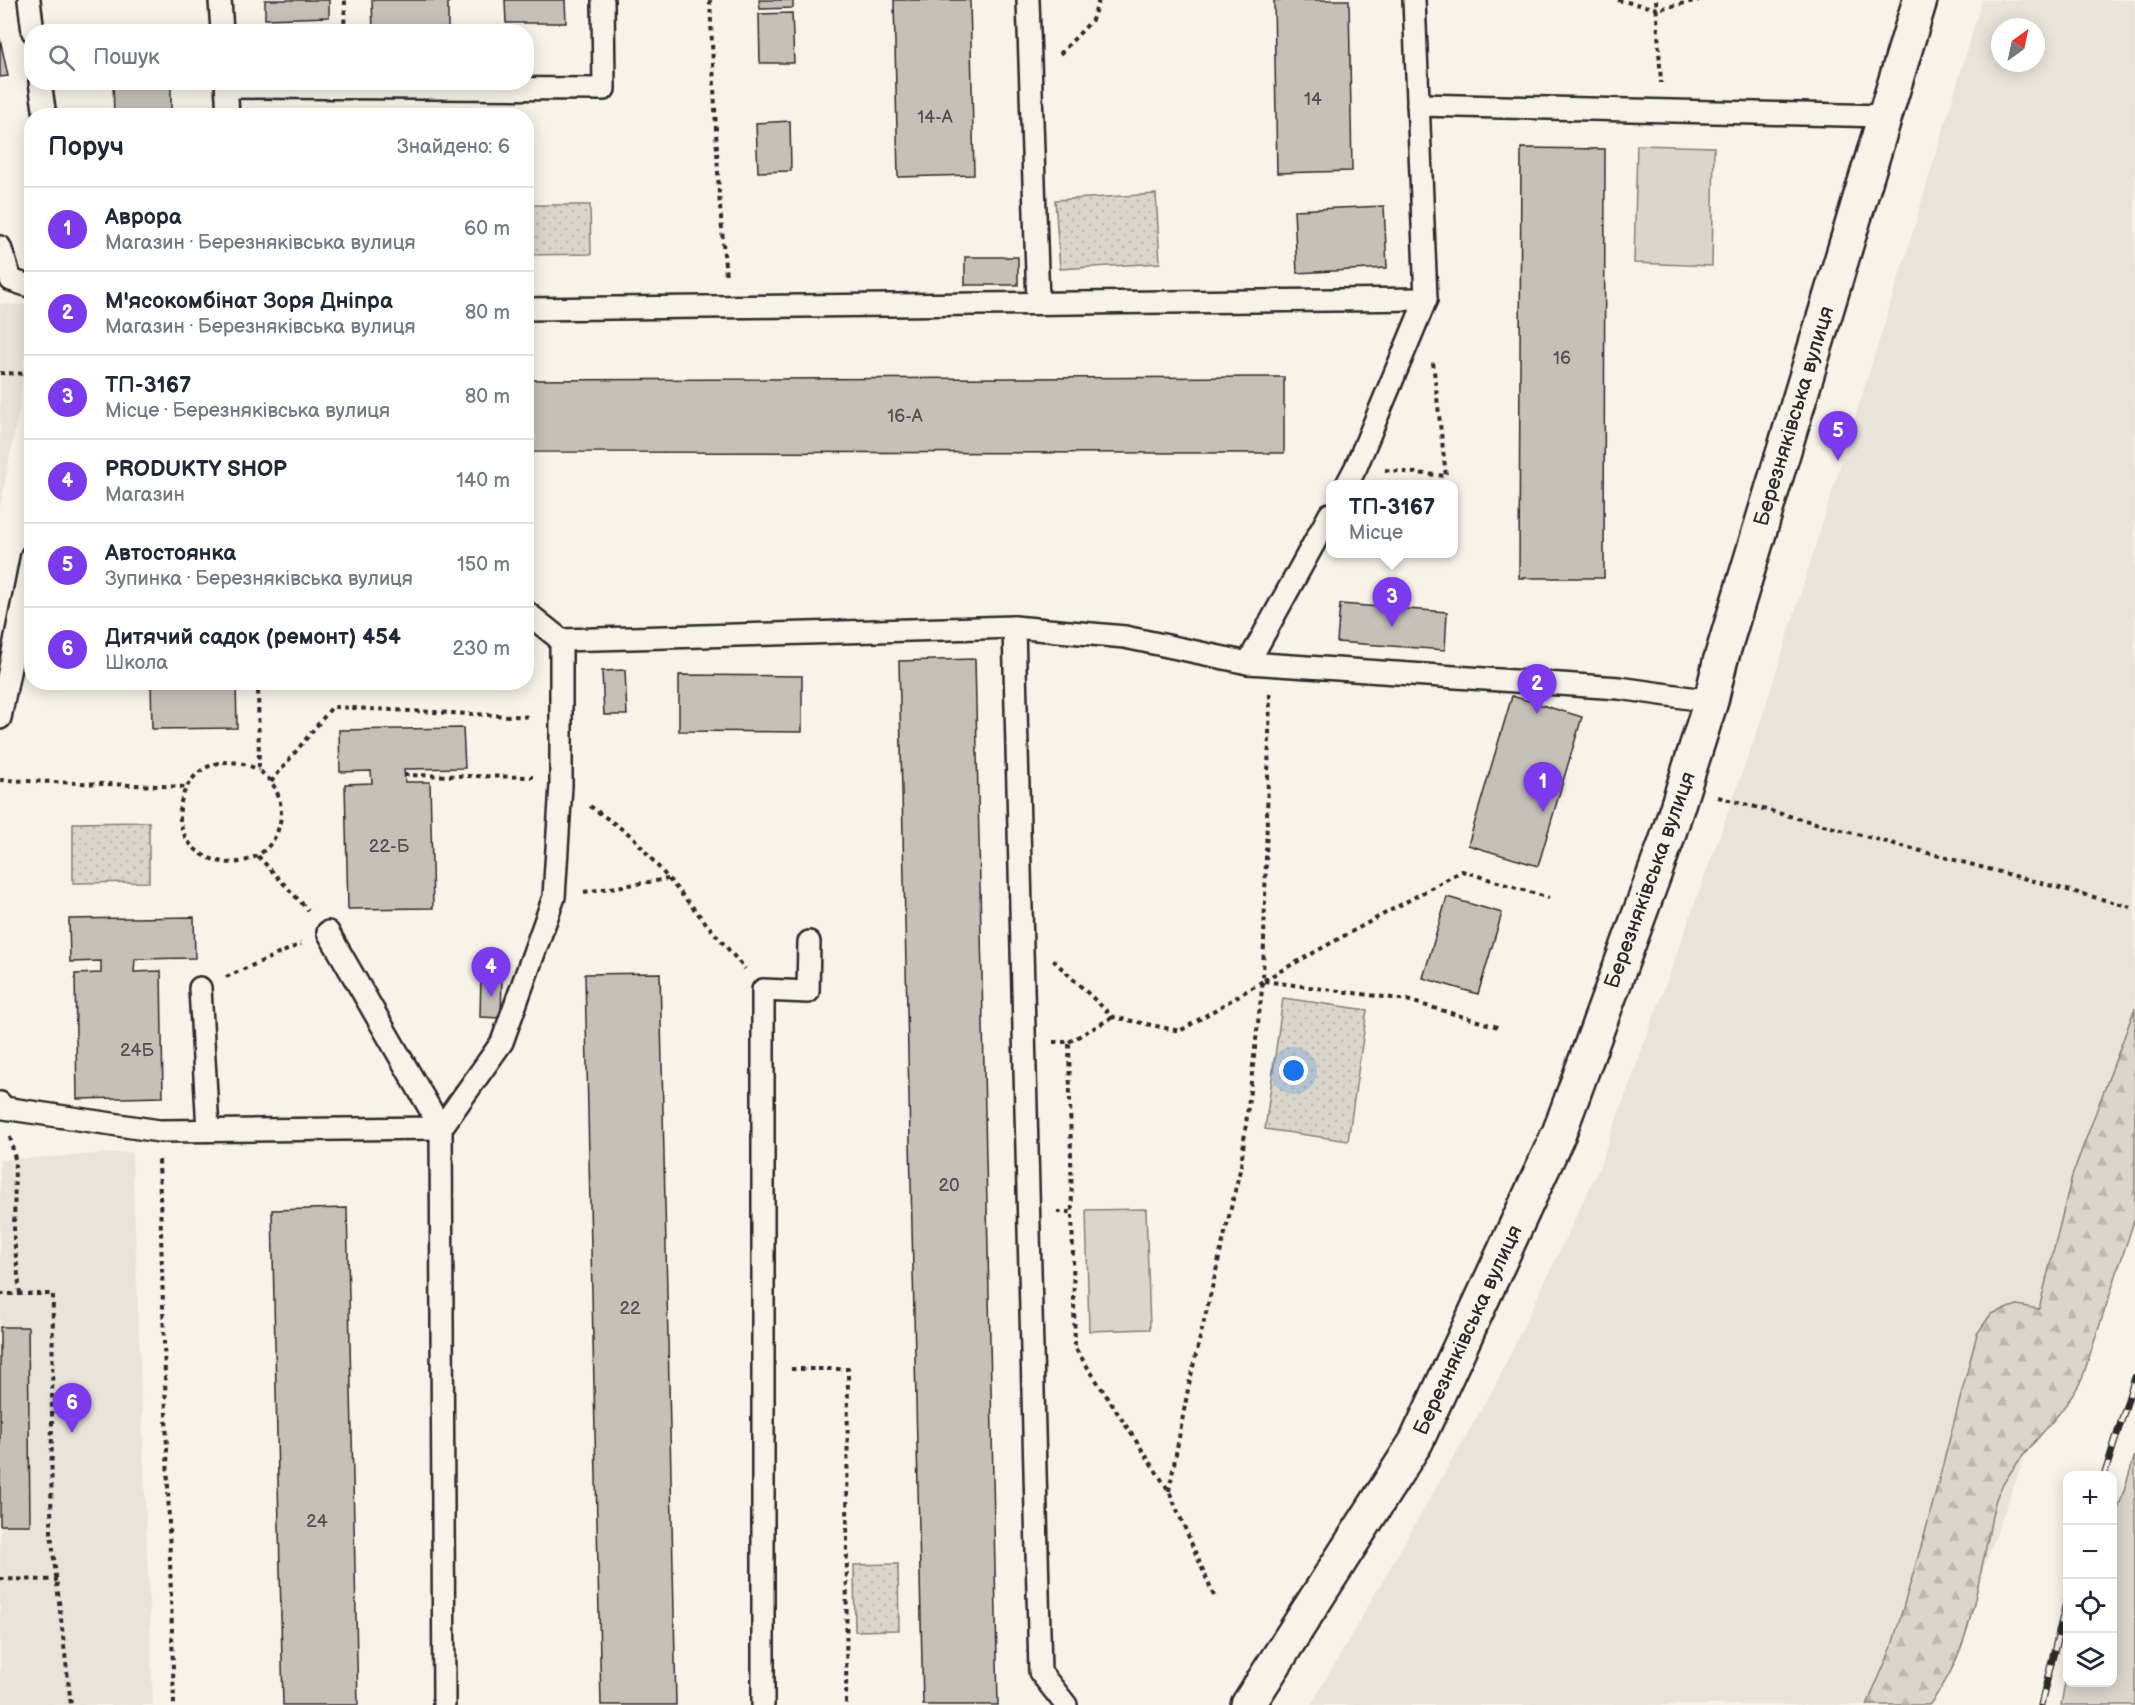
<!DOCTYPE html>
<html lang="uk">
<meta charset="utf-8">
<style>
:root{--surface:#fff;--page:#f2f2f3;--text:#1f2937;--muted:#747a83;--line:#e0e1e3;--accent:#7c3aed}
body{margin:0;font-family:"Balsamiq Sans",sans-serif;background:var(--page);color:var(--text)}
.controls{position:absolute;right:18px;bottom:18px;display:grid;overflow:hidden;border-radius:12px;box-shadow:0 3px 15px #0003}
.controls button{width:54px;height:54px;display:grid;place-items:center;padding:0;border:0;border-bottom:2px solid var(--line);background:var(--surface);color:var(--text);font:30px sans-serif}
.compass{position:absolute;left:1991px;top:18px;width:54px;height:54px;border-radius:50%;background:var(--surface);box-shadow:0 3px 15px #0003;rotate:33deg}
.you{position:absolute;left:1294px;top:1071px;width:21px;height:21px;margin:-15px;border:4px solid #fff;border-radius:50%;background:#1a73e8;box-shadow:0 0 0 9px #1a73e833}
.badge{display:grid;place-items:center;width:39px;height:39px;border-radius:50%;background:var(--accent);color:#fff;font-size:20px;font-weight:700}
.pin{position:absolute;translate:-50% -50px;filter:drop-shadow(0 2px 3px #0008)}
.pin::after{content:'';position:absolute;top:32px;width:21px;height:18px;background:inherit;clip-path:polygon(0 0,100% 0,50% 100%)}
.popup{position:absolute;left:1326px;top:480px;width:132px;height:78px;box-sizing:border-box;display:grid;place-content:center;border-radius:12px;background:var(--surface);filter:drop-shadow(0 2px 4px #0005);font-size:20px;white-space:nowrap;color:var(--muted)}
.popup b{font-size:22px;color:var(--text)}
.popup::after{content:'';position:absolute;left:50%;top:100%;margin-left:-12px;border:12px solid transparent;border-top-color:var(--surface)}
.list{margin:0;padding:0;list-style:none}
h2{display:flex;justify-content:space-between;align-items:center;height:78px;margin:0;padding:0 24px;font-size:26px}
h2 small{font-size:20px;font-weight:400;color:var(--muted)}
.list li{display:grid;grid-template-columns:39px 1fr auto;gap:18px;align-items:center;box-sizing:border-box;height:84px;padding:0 24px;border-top:2px solid var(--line)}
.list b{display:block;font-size:22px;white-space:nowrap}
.list p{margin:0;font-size:20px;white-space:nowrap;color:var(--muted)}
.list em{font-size:20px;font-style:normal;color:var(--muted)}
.icon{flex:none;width:33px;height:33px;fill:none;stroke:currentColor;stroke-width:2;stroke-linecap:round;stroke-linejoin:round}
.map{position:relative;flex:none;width:2135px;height:1705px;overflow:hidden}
.search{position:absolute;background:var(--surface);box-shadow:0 3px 15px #0003;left:24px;top:24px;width:510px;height:66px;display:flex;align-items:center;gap:15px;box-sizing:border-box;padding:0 21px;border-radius:24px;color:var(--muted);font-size:22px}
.panel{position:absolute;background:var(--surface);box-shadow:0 3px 15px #0003;left:24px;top:108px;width:510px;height:582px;border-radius:24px}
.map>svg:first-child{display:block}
</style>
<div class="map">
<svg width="2135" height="1705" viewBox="0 0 2135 1705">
<defs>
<pattern id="forest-firs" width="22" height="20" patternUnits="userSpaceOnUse" patternTransform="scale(1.5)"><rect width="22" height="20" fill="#dad6cc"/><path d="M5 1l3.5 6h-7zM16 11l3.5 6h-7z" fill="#bbb8af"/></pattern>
<pattern id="park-dots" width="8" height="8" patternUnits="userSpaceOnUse" patternTransform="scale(1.5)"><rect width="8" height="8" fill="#dad6cc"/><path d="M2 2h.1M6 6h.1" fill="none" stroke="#bbb8af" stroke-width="1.8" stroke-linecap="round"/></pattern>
</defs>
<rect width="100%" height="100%" fill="#f7f3e8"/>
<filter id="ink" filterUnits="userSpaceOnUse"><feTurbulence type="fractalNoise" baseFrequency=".0167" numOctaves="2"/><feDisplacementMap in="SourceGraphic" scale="12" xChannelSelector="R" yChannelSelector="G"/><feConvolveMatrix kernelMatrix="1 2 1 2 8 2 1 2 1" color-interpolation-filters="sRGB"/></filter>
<g filter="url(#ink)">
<g fill="#e8e4da" fill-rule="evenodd">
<path d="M1982 0H2135V1132L2073 1327 1933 1705H1311L1498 1380 1599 1168 1761 721 1909 244ZM2000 27H2036V63H2000Z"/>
<polygon points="0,304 29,305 20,404 0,508"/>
<polygon points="132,1152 153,1705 0,1705 0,1160"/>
</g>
<g fill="#dad6cc" stroke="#82807c" stroke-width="1.5">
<polygon points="1637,145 1714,147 1712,266 1634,263"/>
<polygon points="1146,1209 1150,1329 1089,1331 1086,1210"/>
<polygon points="2135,1455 2135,1705 2061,1705 2067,1671 2068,1682 2112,1682 2113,1525"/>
</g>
<path fill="url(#forest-firs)" stroke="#82807c" stroke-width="1.5" d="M2135 1008V1218L2082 1379C2060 1422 2019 1450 1998 1494 1992 1508 1991 1523 1988 1538 1975 1597 1968 1657 1929 1705H1867L1891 1649 1925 1533 1977 1334 1991 1314 2017 1305 2039 1309 2072 1176Z"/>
<g fill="url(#park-dots)" stroke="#82807c" stroke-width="1.5">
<polygon points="1156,194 1160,263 1060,269 1055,200"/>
<polygon points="527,205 590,205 591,254 527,255"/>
<polygon points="149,822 149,882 73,883 73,823"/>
<polygon points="1283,998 1367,1010 1348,1141 1265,1129"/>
<polygon points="898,1564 899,1630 855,1631 854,1565"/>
</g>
<g fill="#c4c1b9" stroke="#2b2b2b" stroke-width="1.5">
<polygon points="265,0 329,0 329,17 265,19"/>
<polygon points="372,0 448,0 448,32 373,32"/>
<polygon points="505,0 565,0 566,23 506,23"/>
<polygon points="759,0 793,0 793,8 760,9"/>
<polygon points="894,0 970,0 974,175 898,177"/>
<polygon points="1274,0 1349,0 1352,171 1277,173"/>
<polygon points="792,13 794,63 760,63 759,14"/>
<rect x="113" y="28" width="58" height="4"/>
<polygon points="0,39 8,76 0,77"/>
<polygon points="113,82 171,82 171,116 114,116"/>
<polygon points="790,121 791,171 758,172 756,123"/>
<polygon points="1521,148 1605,149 1604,578 1519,578"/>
<polygon points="1384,206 1387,268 1297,273 1294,210"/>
<rect x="965" y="257" width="53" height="28"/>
<polygon points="1284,377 1284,453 526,452 526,380"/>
<polygon points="1340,604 1447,612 1445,650 1337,642"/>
<polygon points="975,659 998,1705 923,1705 899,661"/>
<polygon points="625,670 627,715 604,715 602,671"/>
<polygon points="679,675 802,676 802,732 679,731"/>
<polygon points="151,682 236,682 237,728 152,729"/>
<polygon points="1512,696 1582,717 1538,866 1468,845"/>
<polygon points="463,728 465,768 404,769 405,782 430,782 433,908 348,909 345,784 372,783 371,771 340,772 339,730"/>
<polygon points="1447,897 1502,913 1478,994 1423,978"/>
<polygon points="194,917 195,958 135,959 134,972 161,971 163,1097 77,1099 75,974 101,973 101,961 70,962 69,919"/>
<polygon points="660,973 676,1705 601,1705 585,974"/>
<polygon points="481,976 502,977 501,1018 480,1017"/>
<polygon points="347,1208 358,1705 283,1705 272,1210"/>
<polygon points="0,1327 28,1327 30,1525 0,1525"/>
</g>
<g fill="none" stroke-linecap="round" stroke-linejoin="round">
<g stroke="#2b2b2b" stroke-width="26">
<g id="service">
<polyline points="29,0 33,32"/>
<polyline points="220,0 222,32"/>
<polyline points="1028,0 1038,303"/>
<polyline points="40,82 45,116"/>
<polyline points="226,82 228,116"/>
<polyline points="227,87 604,89 603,0"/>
<polyline points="1418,105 1885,116"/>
<polyline points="0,247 11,280 32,287"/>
<polyline points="526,309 1426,299"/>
<polyline points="1347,484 1356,467 1426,299 1414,0"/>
<polyline points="526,612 561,640 1014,627 1125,637 1248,663 1619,688 1711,701"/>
<polyline points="1014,627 1040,1672 1066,1705"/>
<polyline points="1248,663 1330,514"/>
<polyline points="0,718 32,555"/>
<polyline points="200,988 208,1130"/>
<polyline points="0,1103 4,1108 159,1131 441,1128 328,932"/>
<polyline points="444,1705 441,1128 502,1042 554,897 561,785 561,640"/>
<polyline points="763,1705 763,990 808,992 809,942"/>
</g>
</g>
<g stroke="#2b2b2b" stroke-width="38">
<polyline id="tertiary" points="1248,1705 1416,1442 1559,1133 1666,842 1711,701 1720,662 1920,0"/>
</g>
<g stroke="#2b2b2b" stroke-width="4" stroke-dasharray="4.5 4.5" stroke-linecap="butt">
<polyline points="710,0 719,194 726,278"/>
<polyline points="1618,0 1658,9 1699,0"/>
<polyline points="1656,0 1661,83"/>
<polyline points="344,32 345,0"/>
<polyline points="1060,54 1092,20 1099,0"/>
<polyline points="0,373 32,374"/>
<polyline points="1385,470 1446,476 1433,362"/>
<path d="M258 682 259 770C263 774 269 778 272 783 288 807 282 840 258 855 247 862 231 865 218 861 147 842 183 732 259 770"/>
<polyline points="404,775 533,777"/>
<polyline points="0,780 186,787"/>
<polyline points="271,782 332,707 532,717"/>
<polyline points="1718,797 2135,908"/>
<polyline points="590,806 633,837 745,969"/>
<polyline points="258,856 308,910"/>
<polyline points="584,892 668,879"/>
<polyline points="1053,960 1113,1017 1180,1031 1263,981 1270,693"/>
<polyline points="226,977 301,944"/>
<polyline points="1264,980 1462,871 1549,898"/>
<polyline points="1264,981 1407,1000 1501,1028"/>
<polyline points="1053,1042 1069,1042 1072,1212"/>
<polyline points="1069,1042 1113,1017"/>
<polyline points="10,1137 15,1159 14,1238 20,1294"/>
<polyline points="159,1160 174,1705"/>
<polyline points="1057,1212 1072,1212 1075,1348 1169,1491 1214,1596"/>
<polyline points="0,1294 53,1294 51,1533 71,1705"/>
<polyline points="791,1369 848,1369 846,1705"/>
<polyline points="1169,1491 1189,1384 1241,1166 1263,981"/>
<polyline points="0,1579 57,1580"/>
</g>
<use href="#service" stroke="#f7f3e8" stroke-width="21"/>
<use href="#tertiary" stroke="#f7f3e8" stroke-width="33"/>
<g stroke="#2b2b2b" stroke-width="7">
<g id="rail">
<polyline points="2104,1476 2135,1377"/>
<polyline points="2041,1705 2068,1595"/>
</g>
</g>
<use href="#rail" stroke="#f7f3e8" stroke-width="4.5" stroke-dasharray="14" stroke-linecap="butt"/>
</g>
</g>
<g text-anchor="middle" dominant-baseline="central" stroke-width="4.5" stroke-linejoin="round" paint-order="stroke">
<g font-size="18" fill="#51504e">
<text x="1313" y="99">14</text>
<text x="935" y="117">14-А</text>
<text x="1562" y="358">16</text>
<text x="905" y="416">16-А</text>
<text x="389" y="846">22-Б</text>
<text x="137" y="1050">24Б</text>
<text x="949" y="1185">20</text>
<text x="630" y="1308">22</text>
<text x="317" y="1521">24</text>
</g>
<g font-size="21" fill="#2b2b2b" stroke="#f7f3e8">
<text transform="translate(1794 416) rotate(-73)">Березняківська вулиця</text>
<text transform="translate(1650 880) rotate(-70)">Березняківська вулиця</text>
<text transform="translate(1468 1330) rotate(-65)">Березняківська вулиця</text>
</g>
</g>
</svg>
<div class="controls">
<button>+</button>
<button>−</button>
<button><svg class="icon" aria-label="locate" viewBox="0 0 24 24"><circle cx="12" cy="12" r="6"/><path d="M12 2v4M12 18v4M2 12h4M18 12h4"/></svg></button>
<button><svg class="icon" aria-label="layers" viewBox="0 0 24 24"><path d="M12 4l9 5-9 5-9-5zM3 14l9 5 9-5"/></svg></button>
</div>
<svg class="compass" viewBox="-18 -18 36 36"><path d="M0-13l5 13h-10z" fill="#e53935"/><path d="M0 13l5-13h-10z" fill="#747a83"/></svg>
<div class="you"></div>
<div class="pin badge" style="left:1543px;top:812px">1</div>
<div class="pin badge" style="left:1537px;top:714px">2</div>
<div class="pin badge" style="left:1392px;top:627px">3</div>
<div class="popup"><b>ТП-3167</b>Місце</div>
<div class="pin badge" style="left:491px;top:997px">4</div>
<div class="pin badge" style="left:1838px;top:461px">5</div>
<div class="pin badge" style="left:72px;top:1433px">6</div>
<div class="search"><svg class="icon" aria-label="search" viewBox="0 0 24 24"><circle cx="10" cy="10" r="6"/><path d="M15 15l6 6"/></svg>Пошук</div>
<section class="panel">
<h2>Поруч<small>Знайдено: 6</small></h2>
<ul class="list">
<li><span class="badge">1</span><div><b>Аврора</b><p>Магазин · Березняківська вулиця</p></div><em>60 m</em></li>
<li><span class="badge">2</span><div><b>М'ясокомбінат Зоря Дніпра</b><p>Магазин · Березняківська вулиця</p></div><em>80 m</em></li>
<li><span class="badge">3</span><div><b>ТП-3167</b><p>Місце · Березняківська вулиця</p></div><em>80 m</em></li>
<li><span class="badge">4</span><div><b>PRODUKTY SHOP</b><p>Магазин</p></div><em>140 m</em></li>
<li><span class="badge">5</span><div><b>Автостоянка</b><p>Зупинка · Березняківська вулиця</p></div><em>150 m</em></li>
<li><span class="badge">6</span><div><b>Дитячий садок (ремонт) 454</b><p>Школа</p></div><em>230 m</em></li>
</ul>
</section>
</div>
